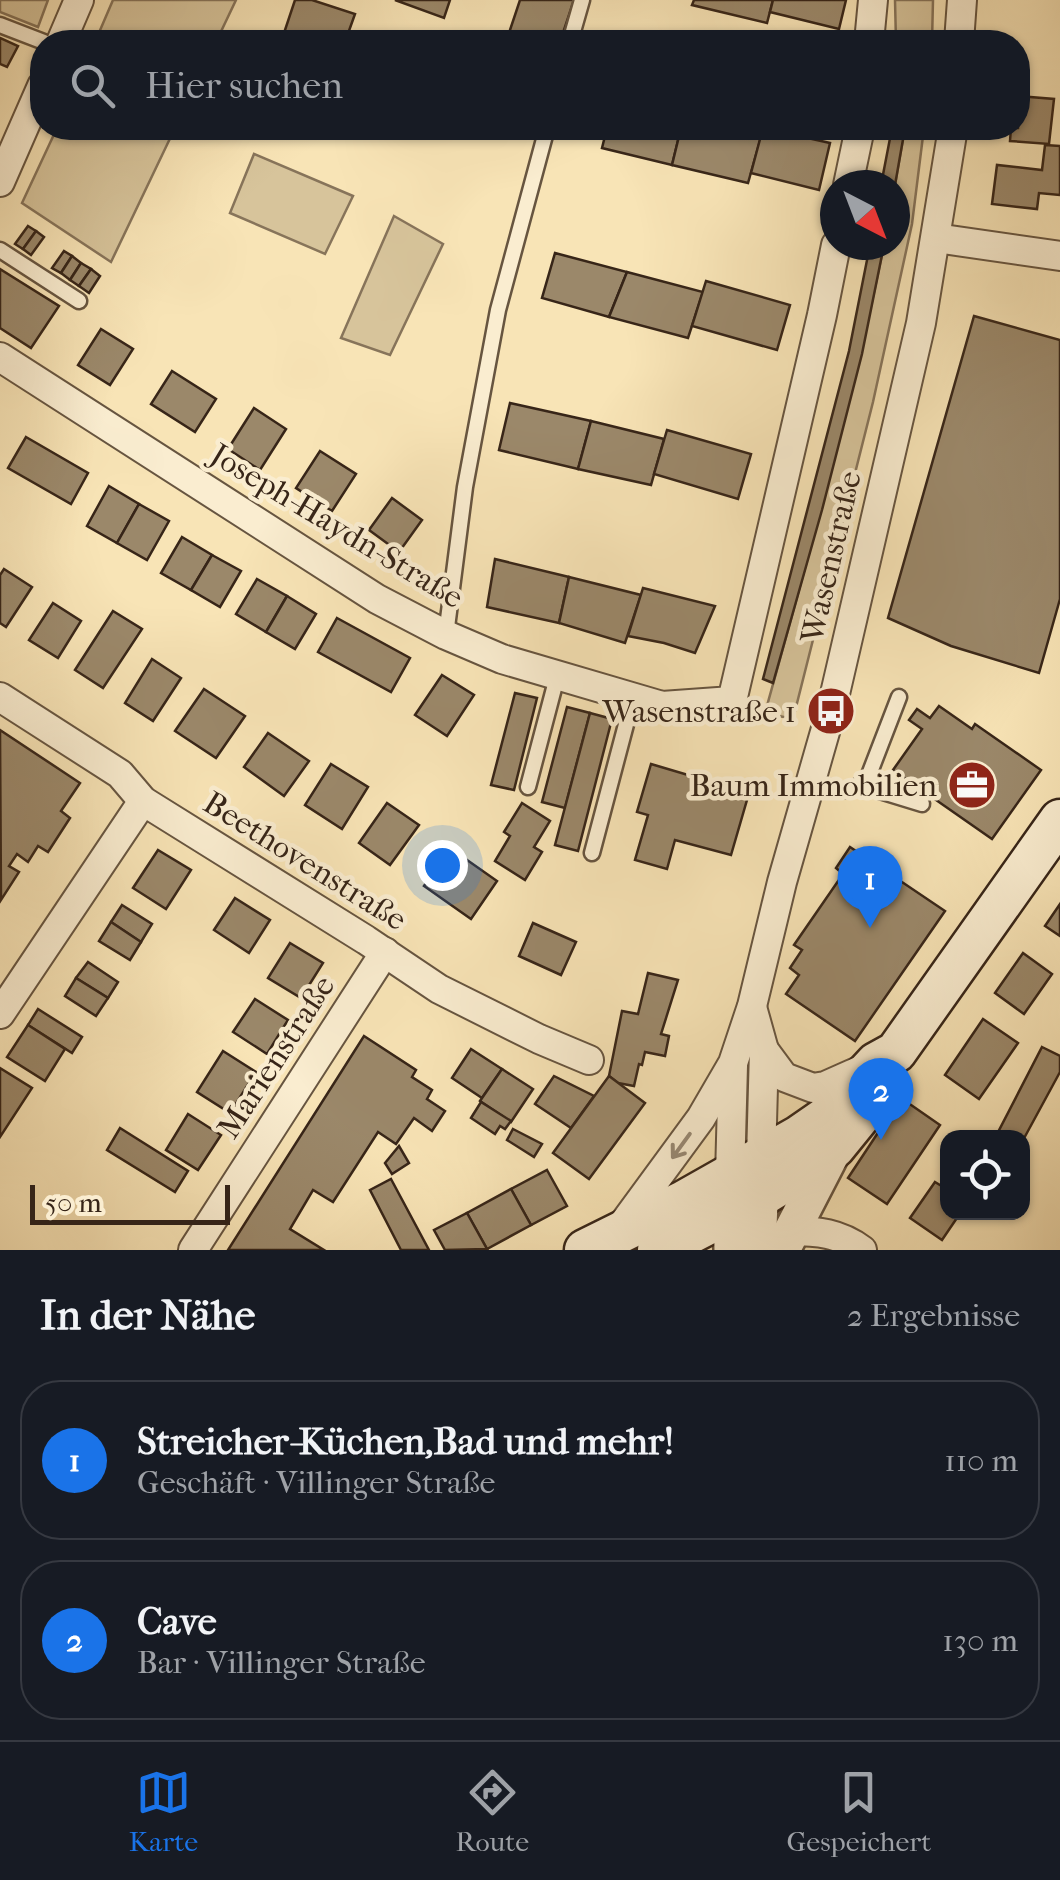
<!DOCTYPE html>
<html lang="de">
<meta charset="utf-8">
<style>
:root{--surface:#171b24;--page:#242831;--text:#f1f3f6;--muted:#9ea1a6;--line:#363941;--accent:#1a73e8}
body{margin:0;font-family:"IM FELL French Canon",serif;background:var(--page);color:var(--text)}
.controls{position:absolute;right:30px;bottom:30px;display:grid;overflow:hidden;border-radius:20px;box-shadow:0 2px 8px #0004}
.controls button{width:90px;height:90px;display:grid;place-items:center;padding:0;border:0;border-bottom:2px solid var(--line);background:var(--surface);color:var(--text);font:50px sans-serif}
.compass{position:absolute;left:820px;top:170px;width:90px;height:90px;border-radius:50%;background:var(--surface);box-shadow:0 2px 8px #0004;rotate:138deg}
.scale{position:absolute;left:30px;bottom:25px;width:200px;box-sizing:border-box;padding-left:10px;border:5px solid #372518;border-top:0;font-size:28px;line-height:35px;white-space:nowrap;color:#372518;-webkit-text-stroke:8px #faedd0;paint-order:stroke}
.you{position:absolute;left:442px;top:865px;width:35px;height:35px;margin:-25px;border:8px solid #fff;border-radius:50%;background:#1a73e8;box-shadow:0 0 0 15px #1a73e833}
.badge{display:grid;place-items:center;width:65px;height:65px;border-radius:50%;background:var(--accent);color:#fff;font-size:32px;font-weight:700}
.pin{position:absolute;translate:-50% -82px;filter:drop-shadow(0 2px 5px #0008)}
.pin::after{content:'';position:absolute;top:52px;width:35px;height:30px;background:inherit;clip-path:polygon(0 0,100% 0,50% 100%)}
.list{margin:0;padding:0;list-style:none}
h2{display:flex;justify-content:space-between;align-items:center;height:130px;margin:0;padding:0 40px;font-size:42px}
h2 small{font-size:32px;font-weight:400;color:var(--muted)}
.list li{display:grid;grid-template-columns:65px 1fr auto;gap:30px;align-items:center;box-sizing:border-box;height:160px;margin:0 20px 20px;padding:0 20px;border:2px solid var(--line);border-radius:40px}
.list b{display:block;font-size:38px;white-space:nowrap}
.list p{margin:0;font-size:32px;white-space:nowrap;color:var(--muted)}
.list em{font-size:32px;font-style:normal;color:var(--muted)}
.icon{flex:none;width:55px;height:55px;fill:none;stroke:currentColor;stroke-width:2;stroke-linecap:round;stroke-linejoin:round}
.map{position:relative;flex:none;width:1060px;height:1250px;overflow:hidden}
.search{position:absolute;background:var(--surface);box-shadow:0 2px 8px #0004;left:30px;right:30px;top:30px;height:110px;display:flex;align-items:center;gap:25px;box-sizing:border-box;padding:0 35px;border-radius:40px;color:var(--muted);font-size:38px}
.sheet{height:490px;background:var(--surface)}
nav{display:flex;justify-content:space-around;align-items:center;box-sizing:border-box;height:140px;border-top:2px solid var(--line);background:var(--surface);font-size:28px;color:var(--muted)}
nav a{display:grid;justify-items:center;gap:5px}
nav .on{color:var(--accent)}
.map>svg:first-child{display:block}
</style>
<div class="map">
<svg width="1060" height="1250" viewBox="0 0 1060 1250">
<rect width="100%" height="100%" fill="#f8e4b6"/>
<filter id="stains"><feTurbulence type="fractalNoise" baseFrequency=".002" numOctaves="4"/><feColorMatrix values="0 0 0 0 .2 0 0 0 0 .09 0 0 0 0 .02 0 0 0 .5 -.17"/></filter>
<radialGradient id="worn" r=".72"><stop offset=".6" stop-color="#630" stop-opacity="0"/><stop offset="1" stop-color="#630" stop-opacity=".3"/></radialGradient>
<g fill="#d7c49b" stroke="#87745a" stroke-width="2.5">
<polygon points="0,0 48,0 38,27 0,12"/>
<polygon points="113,0 236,0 216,42 95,42"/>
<polygon points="895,0 933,0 932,42 896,42"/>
<polygon points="57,128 175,128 111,262 22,203"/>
<path d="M905 128H924L912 224 873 402 793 719 765 713C808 558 852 403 884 245H895V185Z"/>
<polygon points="254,154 353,196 325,254 230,213"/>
<polygon points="394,216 443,244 390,355 341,338"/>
</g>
<g fill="#9b886a" stroke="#372518" stroke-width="2.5">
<polygon points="295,0 312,0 355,14 345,42 281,42"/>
<polygon points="395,0 450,0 444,18"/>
<polygon points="520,0 574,0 560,42 506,42"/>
<polygon points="694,0 773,0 767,23 692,5"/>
<polygon points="773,0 846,0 839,29 770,12"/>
<polygon points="0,38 18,46 7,67 0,64"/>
<polygon points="1018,96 1054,99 1049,144 1010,141 1011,128 1018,128"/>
<polygon points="607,128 681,128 672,165 602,148"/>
<polygon points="681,128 721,128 761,137 748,183 672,165"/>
<polygon points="763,128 830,143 819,190 751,173"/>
<polygon points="892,128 905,128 895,185 881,185"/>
<polygon points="1045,145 1060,146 1060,195 1039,193 1037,209 992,204 997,165 1042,170"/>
<polygon points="28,226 36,231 23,249 15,244"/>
<polygon points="36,231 44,237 31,255 23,249"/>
<polygon points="870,245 884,245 862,354 822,510 773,683 763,679 849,351"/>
<polygon points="64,251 72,256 61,273 52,268"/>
<polygon points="555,253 627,272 609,317 542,298"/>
<polygon points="72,256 81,263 70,280 61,273"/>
<polygon points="81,263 91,269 79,286 70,280"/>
<polygon points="0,269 59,306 31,348 0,328"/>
<polygon points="91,269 100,276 89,293 79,286"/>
<polygon points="627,272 703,292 688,338 609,317"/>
<polygon points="706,281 790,305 777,350 692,326"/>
<polygon points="974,316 1060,340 1060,599 1039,673 951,646 888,618"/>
<polygon points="101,329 133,349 110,385 78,365"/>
<polygon points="172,371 216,399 195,432 151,404"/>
<polygon points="510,403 591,421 578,469 499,450"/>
<polygon points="254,408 286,429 260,470 228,449"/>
<polygon points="591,421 664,439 651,485 578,469"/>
<polygon points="667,430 751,454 738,499 654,474"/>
<polygon points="26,437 88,473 71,504 8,468"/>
<polygon points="320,451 356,474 332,511 296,488"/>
<polygon points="109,486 139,504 117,543 87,526"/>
<polygon points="392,498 422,520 399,552 369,530"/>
<polygon points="139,504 169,521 147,560 117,543"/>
<polygon points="182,537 212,555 191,590 161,573"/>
<polygon points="212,555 241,571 220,607 191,590"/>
<polygon points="495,559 569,577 559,623 487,607"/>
<polygon points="4,569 32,587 6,627 0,623 0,575"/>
<polygon points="569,577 641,595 625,643 559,623"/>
<polygon points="257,579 287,596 266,632 236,614"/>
<polygon points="643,588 715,606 695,653 664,643 628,636"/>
<polygon points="287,596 316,614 295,649 266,632"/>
<polygon points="53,603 81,621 58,658 29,640"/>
<polygon points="113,611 142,629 103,688 75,670"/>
<polygon points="337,618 410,658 391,692 318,652"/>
<polygon points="152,659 181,678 153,721 125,703"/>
<polygon points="442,675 474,695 447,736 415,715"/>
<polygon points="204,689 245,716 216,758 175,731"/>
<polygon points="515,693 537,698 514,790 491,785"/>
<polygon points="939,706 972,729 975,724 1041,770 992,839 893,770 922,729 909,720 917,709 930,718"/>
<polygon points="567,707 590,713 565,808 542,802"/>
<polygon points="590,713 612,719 578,851 555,845"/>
<polygon points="0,730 80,783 61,811 70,818 48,852 38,846 28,862 17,854 9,866 19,872 1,900"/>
<polygon points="268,733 309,761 284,796 244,767"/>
<polygon points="331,764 368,787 342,829 305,805"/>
<polygon points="651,764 749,793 731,855 675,840 667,869 635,860 648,815 637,812"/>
<polygon points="387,803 419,825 390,865 359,843"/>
<polygon points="522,803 550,821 534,847 542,852 525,880 495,861 510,836 504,832"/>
<polygon points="850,847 945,911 855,1041 786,994 799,975 790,968 802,950 794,945 843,874 836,868"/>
<polygon points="450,848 497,881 471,919 424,886"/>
<polygon points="158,850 191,870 166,909 133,888"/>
<polygon points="235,898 270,920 249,953 214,930"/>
<polygon points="1060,904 1060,936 1045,926"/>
<polygon points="122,905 152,924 141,942 111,922"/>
<polygon points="111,922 141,942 130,960 99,941"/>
<polygon points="533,923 576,942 561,975 519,956"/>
<polygon points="290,943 323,963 301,998 268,978"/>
<polygon points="1023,953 1052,974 1024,1014 995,993"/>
<polygon points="88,962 118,982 108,998 76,978"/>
<polygon points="648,973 678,980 661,1034 669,1036 665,1056 645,1052 642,1065 639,1064 634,1086 618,1083 609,1076 622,1011 638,1014"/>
<polygon points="76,978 108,998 96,1016 65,996"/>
<polygon points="255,999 288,1020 267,1054 233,1032"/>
<polygon points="38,1009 82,1037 72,1053 28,1025"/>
<polygon points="983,1019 1018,1043 979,1099 945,1075"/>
<polygon points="28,1025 65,1049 45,1081 7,1057"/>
<polygon points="364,1036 416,1070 412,1077 432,1090 427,1099 445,1111 432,1131 414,1118 396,1144 378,1132 333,1202 313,1190 290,1229 324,1250 228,1250"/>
<polygon points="1042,1047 1060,1056 1060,1072 1022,1142 1022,1138 995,1138"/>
<polygon points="471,1049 502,1069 482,1098 452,1078"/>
<polygon points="223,1051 256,1072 230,1113 197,1092"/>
<polygon points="0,1068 32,1088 0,1137"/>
<polygon points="502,1069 533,1089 511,1122 480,1101"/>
<polygon points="554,1076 594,1096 571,1128 535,1104"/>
<polygon points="609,1076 645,1103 589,1179 553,1153"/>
<polygon points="901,1098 940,1125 887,1204 848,1178"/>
<polygon points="481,1102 511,1121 505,1129 500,1126 495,1134 471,1118"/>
<polygon points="188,1114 221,1135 198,1170 166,1150"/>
<polygon points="120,1128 188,1171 175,1192 107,1150"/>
<polygon points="513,1129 542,1144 534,1157 507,1140"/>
<polygon points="399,1146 409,1163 392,1174 385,1163"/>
<polygon points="547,1170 567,1206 531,1225 511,1189"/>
<polygon points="391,1179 429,1250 401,1250 370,1190"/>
<polygon points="935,1182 948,1190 948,1212 961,1212 942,1240 910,1218"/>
<polygon points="511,1189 531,1225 487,1249 467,1213"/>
<polygon points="467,1213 487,1249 445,1250 434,1230"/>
</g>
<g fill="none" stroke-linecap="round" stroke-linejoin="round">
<g stroke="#675540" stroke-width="19">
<g id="service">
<polyline points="0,25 44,42"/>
<polyline points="570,42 582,0"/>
<polyline points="0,250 79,301"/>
<polyline points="446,635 465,487 498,310 547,128"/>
<path d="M811 780C836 789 843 798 867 780L899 697"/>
<polyline points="528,787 557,677"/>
<polyline points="857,787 873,789 922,804"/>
<polyline points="592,853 633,698"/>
</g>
</g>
<g stroke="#675540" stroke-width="32">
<g id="minor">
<polyline points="61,42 79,0"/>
<polyline points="869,42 873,0"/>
<polyline points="959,42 962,0"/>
<polyline points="0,182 42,86"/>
<polyline points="848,185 860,128"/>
<polyline points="936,238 1060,256"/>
<polyline points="0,357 377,599 446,635 502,659 662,706 732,701 822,315 836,245"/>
<polyline points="0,697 120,774 143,801 366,940 439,989 539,1039 589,1060"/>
<polyline points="752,1007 764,1050 761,1159"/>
<polyline points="0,1014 143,801"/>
<polyline points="764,1050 784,1077 813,1088 825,1086 861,1070"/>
<polyline points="730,1176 733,1065"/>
<polyline points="621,1227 701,1118 733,1063 752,1006 782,882 831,711 921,323 953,128"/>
<path d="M790 1231C818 1231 839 1233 862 1250"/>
<polyline points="193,1250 385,952"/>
</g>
</g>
<g stroke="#675540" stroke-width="40">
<g id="tertiary">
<polyline points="731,1187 732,1250"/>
<polyline points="761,1250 759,1227 761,1175"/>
<polyline points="782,1250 835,1147"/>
</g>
</g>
<g stroke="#372518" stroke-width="45">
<g id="secondary">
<polyline points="585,1250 684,1201 799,1136 825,1118 876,1063 896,1052 1060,820"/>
<polyline points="658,1250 760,1197 802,1171 835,1147 874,1099"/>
</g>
</g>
<use href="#service" stroke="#faedd0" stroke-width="14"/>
<use href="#minor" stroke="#faedd0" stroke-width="28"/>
<use href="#tertiary" stroke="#faedd0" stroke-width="35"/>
<use href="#secondary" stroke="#faedd0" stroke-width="40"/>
</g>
<defs><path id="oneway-shaft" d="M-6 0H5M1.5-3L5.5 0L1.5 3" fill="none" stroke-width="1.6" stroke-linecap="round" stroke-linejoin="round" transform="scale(2.5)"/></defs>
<use stroke="#988974" href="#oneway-shaft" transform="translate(681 1146) rotate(126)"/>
<defs>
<g id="bus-disc" transform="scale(2.5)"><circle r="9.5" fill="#8f2418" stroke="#faedd0"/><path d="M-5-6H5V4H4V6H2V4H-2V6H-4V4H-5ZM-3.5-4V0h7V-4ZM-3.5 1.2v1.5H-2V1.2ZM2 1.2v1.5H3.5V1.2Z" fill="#fff"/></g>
<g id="office-disc" transform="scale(2.5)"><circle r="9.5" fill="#8f2418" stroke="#faedd0"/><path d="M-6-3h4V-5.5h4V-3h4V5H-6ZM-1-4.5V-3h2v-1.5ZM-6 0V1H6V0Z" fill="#fff"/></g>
</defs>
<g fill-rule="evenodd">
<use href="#bus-disc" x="831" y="711"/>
<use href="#office-disc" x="972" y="785"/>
</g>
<g text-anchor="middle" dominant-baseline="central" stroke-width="9" stroke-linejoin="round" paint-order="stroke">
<g font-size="32" fill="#372518" stroke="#faedd0">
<text transform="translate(337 526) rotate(31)">Joseph-Haydn-Straße</text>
<text transform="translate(831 557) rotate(-77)">Wasenstraße</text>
<text transform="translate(305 861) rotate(32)">Beethovenstraße</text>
<text transform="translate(276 1057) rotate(-57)">Marienstraße</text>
</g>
<g font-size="32" fill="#372518" stroke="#faedd0" text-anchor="end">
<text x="796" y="711">Wasenstraße 1</text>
<text x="937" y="785">Baum Immobilien</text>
</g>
</g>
<rect width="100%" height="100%" filter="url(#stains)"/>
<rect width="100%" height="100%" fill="url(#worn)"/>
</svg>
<div class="controls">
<button><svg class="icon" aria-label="locate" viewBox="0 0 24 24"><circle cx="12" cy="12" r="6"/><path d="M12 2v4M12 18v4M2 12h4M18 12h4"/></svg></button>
</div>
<svg class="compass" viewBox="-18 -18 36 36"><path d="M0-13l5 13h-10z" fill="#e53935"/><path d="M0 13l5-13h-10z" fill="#9ea1a6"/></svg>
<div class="scale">50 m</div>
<div class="you"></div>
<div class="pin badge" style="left:870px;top:928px">1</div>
<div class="pin badge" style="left:881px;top:1140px">2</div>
<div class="search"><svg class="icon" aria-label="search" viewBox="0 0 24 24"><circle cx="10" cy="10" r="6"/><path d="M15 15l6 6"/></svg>Hier suchen</div>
</div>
<section class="sheet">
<h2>In der Nähe<small>2 Ergebnisse</small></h2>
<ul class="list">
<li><span class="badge">1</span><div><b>Streicher-Küchen,Bad und mehr!</b><p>Geschäft · Villinger Straße</p></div><em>110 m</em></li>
<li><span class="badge">2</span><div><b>Cave</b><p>Bar · Villinger Straße</p></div><em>130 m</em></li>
</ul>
</section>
<nav>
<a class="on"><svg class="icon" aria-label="map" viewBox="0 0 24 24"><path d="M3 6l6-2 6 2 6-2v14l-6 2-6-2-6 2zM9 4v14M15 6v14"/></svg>Karte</a>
<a><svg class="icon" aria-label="directions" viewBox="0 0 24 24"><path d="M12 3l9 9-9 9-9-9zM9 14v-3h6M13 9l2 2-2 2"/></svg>Route</a>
<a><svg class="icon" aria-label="saved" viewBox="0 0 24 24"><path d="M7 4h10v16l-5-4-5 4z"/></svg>Gespeichert</a>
</nav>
